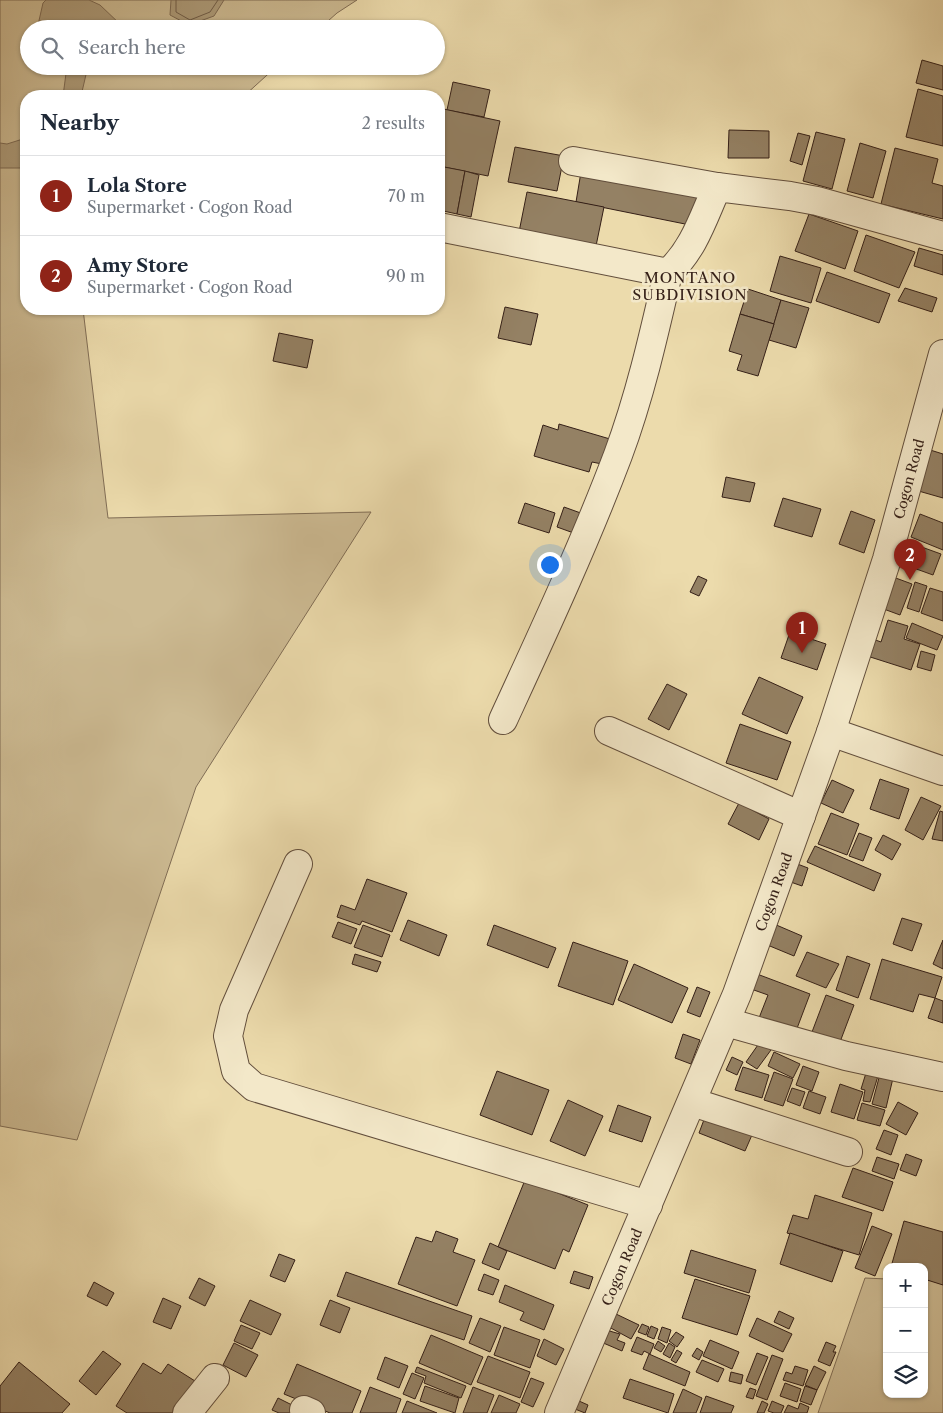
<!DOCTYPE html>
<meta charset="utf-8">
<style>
:root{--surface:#fff;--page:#f6f6f7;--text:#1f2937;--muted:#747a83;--line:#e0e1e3;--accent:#8f2418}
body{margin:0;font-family:"Libre Caslon Text",serif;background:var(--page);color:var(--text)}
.controls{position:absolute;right:15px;bottom:15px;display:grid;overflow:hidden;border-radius:10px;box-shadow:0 1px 4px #0004}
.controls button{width:45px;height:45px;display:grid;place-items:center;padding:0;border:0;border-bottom:1px solid var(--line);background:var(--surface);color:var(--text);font:25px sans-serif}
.you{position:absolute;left:549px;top:564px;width:18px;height:18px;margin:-12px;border:4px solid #fff;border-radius:50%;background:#1a73e8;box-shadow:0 0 0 8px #1a73e833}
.badge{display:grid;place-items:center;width:32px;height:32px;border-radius:50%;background:var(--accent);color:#fff;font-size:16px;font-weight:700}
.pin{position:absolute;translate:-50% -41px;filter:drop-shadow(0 1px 2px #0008)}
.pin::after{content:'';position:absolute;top:26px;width:18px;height:15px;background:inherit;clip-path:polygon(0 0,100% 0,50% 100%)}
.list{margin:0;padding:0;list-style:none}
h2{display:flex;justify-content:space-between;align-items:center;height:65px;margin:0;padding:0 20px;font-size:21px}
h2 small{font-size:16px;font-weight:400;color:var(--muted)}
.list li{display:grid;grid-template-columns:32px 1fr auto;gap:15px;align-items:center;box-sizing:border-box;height:80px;padding:0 20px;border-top:1px solid var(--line)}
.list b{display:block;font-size:19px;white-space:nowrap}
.list p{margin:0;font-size:16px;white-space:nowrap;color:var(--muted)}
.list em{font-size:16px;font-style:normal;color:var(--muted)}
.icon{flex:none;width:28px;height:28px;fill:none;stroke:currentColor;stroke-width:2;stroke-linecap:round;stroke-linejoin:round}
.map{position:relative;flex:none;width:943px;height:1413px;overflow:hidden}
.search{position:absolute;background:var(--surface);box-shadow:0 1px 4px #0004;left:20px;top:20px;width:425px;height:55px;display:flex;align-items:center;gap:12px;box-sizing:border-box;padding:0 18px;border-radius:28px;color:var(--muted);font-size:19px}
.panel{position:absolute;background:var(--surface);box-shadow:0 1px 4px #0004;left:20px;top:90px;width:425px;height:225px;border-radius:20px}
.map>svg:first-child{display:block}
</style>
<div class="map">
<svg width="943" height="1413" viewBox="0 0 943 1413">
<rect width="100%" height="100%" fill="#ecdbac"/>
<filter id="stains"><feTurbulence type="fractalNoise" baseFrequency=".004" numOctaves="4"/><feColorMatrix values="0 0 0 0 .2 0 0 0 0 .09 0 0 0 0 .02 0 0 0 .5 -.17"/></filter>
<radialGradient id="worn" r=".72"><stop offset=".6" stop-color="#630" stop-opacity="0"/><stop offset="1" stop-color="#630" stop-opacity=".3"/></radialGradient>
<g fill="#cdbb93" stroke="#806d55">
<polygon points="0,0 357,0 337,13 319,29 29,29 29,66 277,66 244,96 26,96 26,309 83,309 108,518 371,512 196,787 77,1140 0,1126"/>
<polygon points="865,1278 887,1279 887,1394 924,1394 924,1280 943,1281 943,1413 818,1413"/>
</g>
<g fill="#ad9b79" stroke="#7d6952">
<polygon points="46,0 89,0 100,5 121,25 114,29 41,29 38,25 43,3"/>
<polygon points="171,0 224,0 214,16 189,25 170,15"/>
<polygon points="67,66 88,66 81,96 63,96"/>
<polygon points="26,138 26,165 21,168 0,168 0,143 7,144"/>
</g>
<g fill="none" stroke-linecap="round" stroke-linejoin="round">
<polyline stroke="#705d48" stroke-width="1" points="176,0 176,12 190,20 210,12 218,0"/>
</g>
<g fill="#948164" stroke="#341f17">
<polygon points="922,60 943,66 943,90 916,83"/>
<polygon points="453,82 490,90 484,117 447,110"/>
<polygon points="918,89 943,96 943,146 906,137"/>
<polygon points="439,108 500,121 488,176 439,166"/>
<polygon points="729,130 769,131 769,158 728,158"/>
<polygon points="816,132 845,139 832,189 803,181"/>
<polygon points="798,133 810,136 802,165 790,161"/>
<polygon points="860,143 886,151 873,198 847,191"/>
<polygon points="515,147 564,156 557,191 508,182"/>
<polygon points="895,148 938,159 932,183 943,186 943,219 881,204"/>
<polygon points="439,166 465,171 457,214 439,210"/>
<polygon points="582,166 707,193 695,226 576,202"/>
<polygon points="465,171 479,175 471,217 457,214"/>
<polygon points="527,192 604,207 596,246 519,232"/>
<polygon points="809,214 858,231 845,269 795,251"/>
<polygon points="866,235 915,252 899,288 854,271"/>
<polygon points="919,248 943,255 943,275 914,266"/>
<polygon points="780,256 821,268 811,303 770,291"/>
<polygon points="827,272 890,294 879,323 816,301"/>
<polygon points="905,288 937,298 932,312 898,301"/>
<polygon points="748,289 781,300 774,324 740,314"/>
<polygon points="781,300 809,308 796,348 769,340"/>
<polygon points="505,307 538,314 531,345 498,338"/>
<polygon points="740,314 774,324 758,376 737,370 742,355 729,351"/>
<polygon points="279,333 313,340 307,368 273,361"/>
<polygon points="559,424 610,439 602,464 592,462 589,472 534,456 543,425 558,430"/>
<polygon points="927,449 943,454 943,498 915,490"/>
<polygon points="726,477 755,483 750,502 722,497"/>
<polygon points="783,498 821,509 812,537 774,526"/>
<polygon points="525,503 555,513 549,533 518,523"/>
<polygon points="564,507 589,516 582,536 557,527"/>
<polygon points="851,511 875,520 864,553 839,544"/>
<polygon points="920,514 943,523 943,550 911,537"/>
<polygon points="905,541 941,554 933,575 897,562"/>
<polygon points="698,576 707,580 699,596 690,592"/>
<polygon points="893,577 912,584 900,615 881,608"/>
<polygon points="915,582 927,586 919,612 907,608"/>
<polygon points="930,588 943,592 943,621 921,613"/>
<polygon points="888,620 908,626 904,639 920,644 911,670 864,655 870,638 881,642"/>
<polygon points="912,623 943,636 937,650 906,638"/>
<polygon points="790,632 826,644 817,670 781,658"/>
<polygon points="921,651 935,655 931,671 917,667"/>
<polygon points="759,677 803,697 787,734 742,714"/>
<polygon points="667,684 687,694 669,730 648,719"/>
<polygon points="740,724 791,742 777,780 726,763"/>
<polygon points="880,779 909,789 899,819 870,809"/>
<polygon points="832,780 854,790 843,813 821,803"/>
<polygon points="921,797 941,806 923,840 905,830"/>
<polygon points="739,803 769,819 759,840 728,824"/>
<polygon points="940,811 943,812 943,841 932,839"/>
<polygon points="831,813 859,824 847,855 818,844"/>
<polygon points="859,833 872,838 863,861 849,856"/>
<polygon points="883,835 901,844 892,860 875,850"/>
<polygon points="815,846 881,874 874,891 807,862"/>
<polygon points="792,862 808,868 802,886 785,880"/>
<polygon points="367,879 407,893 392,932 362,921 360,925 337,917 341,905 355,910"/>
<polygon points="902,918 922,924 912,951 893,944"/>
<polygon points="408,920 447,935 439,956 400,940"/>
<polygon points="338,922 357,929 351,944 332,937"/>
<polygon points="774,924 802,936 794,956 765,944"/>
<polygon points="363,925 390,935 382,957 354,947"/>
<polygon points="494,925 556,948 548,968 487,945"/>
<polygon points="943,940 943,969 933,964"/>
<polygon points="573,942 628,961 613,1005 558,986"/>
<polygon points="807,952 839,964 826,988 796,976"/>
<polygon points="355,954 381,962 377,972 352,964"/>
<polygon points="847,956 870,964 858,998 836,990"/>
<polygon points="882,959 942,977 935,998 919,994 913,1012 870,999"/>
<polygon points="634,964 688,988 672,1023 618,1000"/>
<polygon points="757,974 810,994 796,1031 759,1018 768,995 751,989"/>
<polygon points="697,987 710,992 700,1017 687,1012"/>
<polygon points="826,995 854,1005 840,1042 812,1032"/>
<polygon points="935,998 943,1001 943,1023 928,1018"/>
<polygon points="683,1034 700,1040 691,1064 675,1058"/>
<polygon points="760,1042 771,1050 757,1069 746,1062"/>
<polygon points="774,1052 800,1064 793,1078 768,1066"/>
<polygon points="732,1057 743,1062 737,1075 726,1070"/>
<polygon points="803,1066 819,1072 812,1091 796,1085"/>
<polygon points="743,1067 769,1075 762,1098 735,1090"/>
<polygon points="497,1071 549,1090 532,1135 480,1115"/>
<polygon points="774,1072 793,1079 783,1106 764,1100"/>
<polygon points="866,1073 878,1076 870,1102 863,1101 865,1090 861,1089"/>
<polygon points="880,1074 893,1078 886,1108 872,1104"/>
<polygon points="840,1084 863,1092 854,1119 831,1112"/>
<polygon points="792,1088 805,1092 800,1106 787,1101"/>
<polygon points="809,1091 826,1097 820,1114 803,1108"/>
<polygon points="568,1100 603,1116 585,1156 550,1141"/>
<polygon points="898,1102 918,1113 906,1135 886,1124"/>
<polygon points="862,1103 885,1110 880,1126 857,1120"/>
<polygon points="618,1105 651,1117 642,1142 609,1131"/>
<polygon points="708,1109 755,1128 745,1151 699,1133"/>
<polygon points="884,1130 898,1135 891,1155 876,1149"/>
<polygon points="906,1154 922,1160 916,1176 900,1170"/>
<polygon points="877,1157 899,1164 894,1179 872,1171"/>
<polygon points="853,1168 893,1182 883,1211 842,1197"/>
<polygon points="525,1180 588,1205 569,1252 563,1249 555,1269 498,1247"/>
<polygon points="815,1195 872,1213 859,1255 787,1233 793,1215 808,1219"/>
<polygon points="904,1221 943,1232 943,1285 924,1279 924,1267 891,1267"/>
<polygon points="872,1226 892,1234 875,1276 855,1268"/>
<polygon points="436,1231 458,1239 453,1252 475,1260 457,1306 398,1284 416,1237 432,1242"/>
<polygon points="790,1233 843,1251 832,1282 780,1264"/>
<polygon points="490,1243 507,1251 499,1270 482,1263"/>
<polygon points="691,1250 756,1270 749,1293 684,1273"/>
<polygon points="279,1254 295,1260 285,1282 270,1276"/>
<polygon points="574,1271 593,1277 589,1289 570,1283"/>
<polygon points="346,1272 472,1316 464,1340 337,1296"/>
<polygon points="484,1274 499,1280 493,1295 478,1290"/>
<polygon points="199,1278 215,1286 205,1306 189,1298"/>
<polygon points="695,1279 750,1296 737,1335 682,1318"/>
<polygon points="94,1282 114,1293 107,1306 87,1296"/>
<polygon points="505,1285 554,1305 544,1330 520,1320 524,1312 499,1302"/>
<polygon points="163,1298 181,1306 171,1329 153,1322"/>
<polygon points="250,1300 281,1314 271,1335 240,1321"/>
<polygon points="330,1300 350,1308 340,1333 320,1325"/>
<polygon points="779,1311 794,1318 789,1329 774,1322"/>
<polygon points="616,1314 639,1325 631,1339 609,1327"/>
<polygon points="480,1318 501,1326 490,1352 469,1343"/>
<polygon points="757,1318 792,1334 783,1352 749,1336"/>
<polygon points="642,1324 649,1327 646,1335 638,1332"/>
<polygon points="241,1325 260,1333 252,1349 234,1341"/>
<polygon points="651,1326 658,1329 654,1339 647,1336"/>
<polygon points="504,1327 540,1340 530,1368 494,1355"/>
<polygon points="662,1327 671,1330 667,1343 658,1339"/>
<polygon points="606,1330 620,1334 617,1340 625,1343 622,1351 601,1342"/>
<polygon points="676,1332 684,1337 677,1347 669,1341"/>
<polygon points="431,1335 483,1357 471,1385 419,1363"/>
<polygon points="637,1337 654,1344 650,1354 644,1351 642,1355 631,1351"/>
<polygon points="544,1339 564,1349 556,1365 537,1356"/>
<polygon points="710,1340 739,1352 732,1369 703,1356"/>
<polygon points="658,1341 665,1346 661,1352 654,1348"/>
<polygon points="826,1342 836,1346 833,1352 836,1352 830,1366 818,1361"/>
<polygon points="234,1343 258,1355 246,1377 223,1365"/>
<polygon points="669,1343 675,1347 670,1358 663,1354"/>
<polygon points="697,1348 703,1352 699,1360 692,1356"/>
<polygon points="677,1350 682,1353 676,1363 671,1360"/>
<polygon points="103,1351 121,1364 96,1395 79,1381"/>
<polygon points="757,1353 768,1357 756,1385 746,1381"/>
<polygon points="649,1354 690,1372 685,1386 643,1369"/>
<polygon points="772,1355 783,1359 767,1400 756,1396"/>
<polygon points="488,1356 530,1372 520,1398 477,1382"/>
<polygon points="385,1357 408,1366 399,1388 377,1379"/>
<polygon points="702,1360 724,1369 718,1382 696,1372"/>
<polygon points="19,1362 70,1404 62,1413 0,1413 0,1386"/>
<polygon points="143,1363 161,1374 168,1364 195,1381 176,1413 127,1413 116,1406"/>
<polygon points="297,1364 361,1391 352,1413 330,1413 284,1394"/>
<polygon points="795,1366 808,1370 803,1386 783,1380 786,1372 792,1374"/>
<polygon points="814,1366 826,1372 817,1390 805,1385"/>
<polygon points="417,1367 466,1386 461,1398 424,1383 426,1376 415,1372"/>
<polygon points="731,1372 743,1375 741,1384 729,1381"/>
<polygon points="412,1373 424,1378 415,1399 403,1394"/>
<polygon points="531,1378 544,1383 533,1407 521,1402"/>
<polygon points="630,1379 674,1394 668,1413 623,1398"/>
<polygon points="785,1383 801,1389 797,1402 780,1396"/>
<polygon points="425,1386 459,1398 455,1413 420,1401"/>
<polygon points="805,1386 817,1390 811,1405 800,1401"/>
<polygon points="370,1387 401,1399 396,1413 360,1413"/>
<polygon points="473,1387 494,1395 487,1413 463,1413"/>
<polygon points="750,1388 756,1390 753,1399 746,1397"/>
<polygon points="683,1389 702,1398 696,1413 673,1413"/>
<polygon points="499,1395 520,1404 516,1413 491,1413"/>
<polygon points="706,1396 734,1406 731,1413 700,1413"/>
<polygon points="278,1398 294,1406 291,1413 279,1413 272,1410"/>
<polygon points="407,1401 437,1413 402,1413"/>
<polygon points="579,1401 588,1405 585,1413 575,1409"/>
<polygon points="762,1401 768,1404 764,1413 757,1413"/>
<polygon points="772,1401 784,1406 781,1413 774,1413 768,1411"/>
<polygon points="800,1403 809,1407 807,1413 784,1413 788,1405 798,1409"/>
</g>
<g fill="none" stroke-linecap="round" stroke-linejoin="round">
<g stroke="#624e3c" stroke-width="30">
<g id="minor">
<polyline points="573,161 717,187"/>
<path d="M439 227 668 273C694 249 703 218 717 187L790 196 817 201 943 236"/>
<path d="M503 720C543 633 584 545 618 455 640 396 654 334 668 273"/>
<polyline points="609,731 801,816"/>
<polyline points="831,732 943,771"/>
<polyline points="298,864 234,1010 228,1036 236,1071 254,1087 648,1205"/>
<polyline points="726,1022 846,1056 943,1077"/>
<polyline points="692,1102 848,1152"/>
<polyline points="304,1410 311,1413"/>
<polyline points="187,1413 215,1378"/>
<polyline points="559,1413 737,994 831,732 887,559 943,354"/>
</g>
</g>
<use href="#minor" stroke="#f3e8c9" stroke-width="28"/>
</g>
<g text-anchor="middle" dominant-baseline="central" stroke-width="5" stroke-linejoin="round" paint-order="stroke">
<g font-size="14" fill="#341f17" stroke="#f3e8c9">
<text transform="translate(909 479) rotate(-75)">Cogon Road</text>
<text transform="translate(774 892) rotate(-70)">Cogon Road</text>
<text transform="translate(622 1267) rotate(-67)">Cogon Road</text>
</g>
<g font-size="15" letter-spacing="1" fill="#341f17" stroke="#f3e8c9">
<text x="690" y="277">MONTANO<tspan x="690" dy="17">SUBDIVISION</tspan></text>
</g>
</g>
<rect width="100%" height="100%" filter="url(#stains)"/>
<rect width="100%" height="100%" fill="url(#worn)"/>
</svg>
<div class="controls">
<button>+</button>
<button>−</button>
<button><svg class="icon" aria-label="layers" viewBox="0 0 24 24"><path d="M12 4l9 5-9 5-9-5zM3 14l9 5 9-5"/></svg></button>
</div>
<div class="you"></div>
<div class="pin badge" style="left:802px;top:653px">1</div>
<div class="pin badge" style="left:910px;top:580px">2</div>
<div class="search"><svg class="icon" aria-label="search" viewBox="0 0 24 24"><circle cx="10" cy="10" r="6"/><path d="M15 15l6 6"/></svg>Search here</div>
<section class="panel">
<h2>Nearby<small>2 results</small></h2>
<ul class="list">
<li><span class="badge">1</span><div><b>Lola Store</b><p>Supermarket · Cogon Road</p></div><em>70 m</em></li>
<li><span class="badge">2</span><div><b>Amy Store</b><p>Supermarket · Cogon Road</p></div><em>90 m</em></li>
</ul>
</section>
</div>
